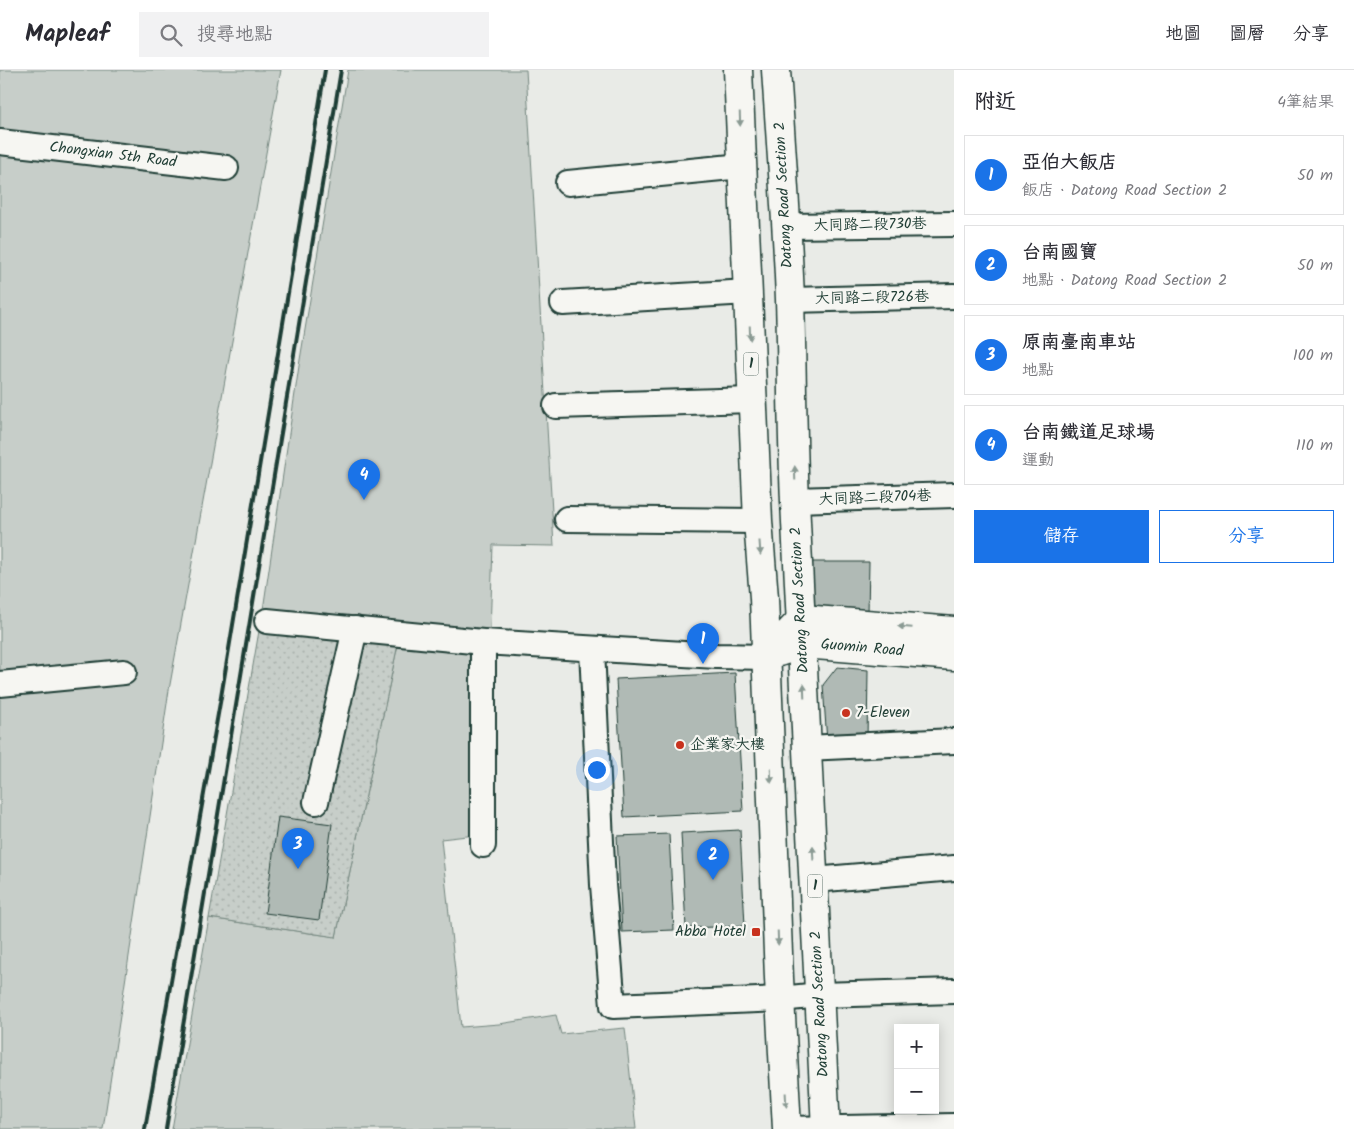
<!DOCTYPE html>
<html lang="zh-TW">
<meta charset="utf-8">
<style>
:root{--surface:#fff;--page:#f2f2f3;--text:#2b2b33;--muted:#7c7c81;--line:#e1e1e2;--accent:#1a73e8}
body{margin:0;font-family:Kalam,"LXGW WenKai TC",sans-serif;background:var(--page);color:var(--text)}
.controls{position:absolute;right:15px;bottom:15px;display:grid;overflow:hidden;border-radius:0px;box-shadow:0 2px 12px #0003}
.controls button{width:45px;height:45px;display:grid;place-items:center;padding:0;border:0;border-bottom:1px solid var(--line);background:var(--surface);color:var(--text);font:25px sans-serif}
.you{position:absolute;left:596px;top:699px;width:18px;height:18px;margin:-12px;border:4px solid #fff;border-radius:50%;background:#1a73e8;box-shadow:0 0 0 8px #1a73e833}
.badge{display:grid;place-items:center;width:32px;height:32px;border-radius:50%;background:var(--accent);color:#fff;font-size:16px;font-weight:700}
.pin{position:absolute;translate:-50% -41px;filter:drop-shadow(0 1px 2px #0008)}
.pin::after{content:'';position:absolute;top:26px;width:18px;height:15px;background:inherit;clip-path:polygon(0 0,100% 0,50% 100%)}
.list{margin:0;padding:0;list-style:none}
h2{display:flex;justify-content:space-between;align-items:center;height:65px;margin:0;padding:0 20px;font-size:21px}
h2 small{font-size:16px;font-weight:400;color:var(--muted)}
.list li{display:grid;grid-template-columns:32px 1fr auto;gap:15px;align-items:center;box-sizing:border-box;height:80px;margin:0 10px 10px;padding:0 10px;border:1px solid var(--line);border-radius:0px}
.list b{display:block;font-size:19px;white-space:nowrap}
.list p{margin:0;font-size:16px;white-space:nowrap;color:var(--muted)}
.list em{font-size:16px;font-style:normal;color:var(--muted)}
.actions{display:flex;gap:10px;padding:15px 20px}
.actions a{flex:1;padding:11px 0;border:1px solid var(--accent);border-radius:0px;text-align:center;font-size:18px;color:var(--accent)}
.actions .main{background:var(--accent);color:#fff}
.icon{flex:none;width:28px;height:28px;fill:none;stroke:currentColor;stroke-width:2;stroke-linecap:round;stroke-linejoin:round}
.map{position:relative;flex:none;width:954px;height:1059px;overflow:hidden}
header{display:flex;align-items:center;gap:30px;box-sizing:border-box;height:70px;padding:0 25px;background:var(--surface);border-bottom:1px solid var(--line)}
header strong{font-size:24px}
nav{display:flex;gap:28px;margin-inline-start:auto;font-size:18px}
.search{width:350px;height:45px;background:var(--page);display:flex;align-items:center;gap:12px;box-sizing:border-box;padding:0 18px;border-radius:0px;color:var(--muted);font-size:19px}
main{display:flex}
aside{flex:1;background:var(--surface)}
.map>svg:first-child{display:block}
</style>
<header>
<strong>Mapleaf</strong>
<div class="search"><svg class="icon" aria-label="search" viewBox="0 0 24 24"><circle cx="10" cy="10" r="6"/><path d="M15 15l6 6"/></svg>搜尋地點</div>
<nav><a>地圖</a><a>圖層</a><a>分享</a></nav>
</header>
<main>
<div class="map">
<svg width="954" height="1059" viewBox="0 0 954 1059">
<defs>
<pattern id="park-dots" width="8" height="8" patternUnits="userSpaceOnUse" patternTransform="scale(1.25)"><rect width="8" height="8" fill="#c7cec9"/><path d="M2 2h.1M6 6h.1" fill="none" stroke="#aab2ad" stroke-width="1.8" stroke-linecap="round"/></pattern>
</defs>
<rect width="100%" height="100%" fill="#e9ebe7"/>
<filter id="ink" filterUnits="userSpaceOnUse"><feTurbulence type="fractalNoise" baseFrequency=".02" numOctaves="2"/><feDisplacementMap in="SourceGraphic" scale="10" xChannelSelector="R" yChannelSelector="G"/><feConvolveMatrix kernelMatrix="1 2 1 2 8 2 1 2 1" color-interpolation-filters="sRGB"/></filter>
<g filter="url(#ink)">
<g fill="#c7cec9" stroke="#73867e">
<polygon points="0,0 281,0 169,620 103,1059 0,1059"/>
<polygon points="348,0 526,0 554,476 493,475 490,561 263,540 299,296"/>
<polygon points="398,574 476,579 476,765 441,769 461,957 499,954 556,945 561,964 625,958 636,1059 172,1059 209,848 336,867"/>
</g>
<polygon fill="url(#park-dots)" stroke="#73867e" points="259,561 398,574 336,867 209,848"/>
<g fill="#b0bab5" stroke="#1f3d34">
<polygon points="807,492 869,492 868,544 808,539"/>
<polygon points="837,597 868,600 867,671 827,672 823,615"/>
<polygon points="735,603 743,741 624,747 616,609"/>
<polygon points="278,747 332,754 319,850 265,843"/>
<polygon points="740,760 745,856 686,858 681,763"/>
<polygon points="669,764 674,860 622,862 617,766"/>
</g>
<g fill="none" stroke-linecap="round" stroke-linejoin="round">
<g stroke="#1f3d34" stroke-width="28">
<g id="street">
<polyline points="0,72 226,98"/>
<polyline points="568,113 742,96"/>
<polyline points="786,156 954,154"/>
<polyline points="790,230 954,226"/>
<polyline points="563,233 748,222"/>
<polyline points="556,336 752,330"/>
<polyline points="795,430 954,425"/>
<polyline points="567,449 758,451"/>
<polyline points="267,551 483,572 717,586 766,587"/>
<polyline points="483,572 483,775"/>
<polyline points="592,579 603,815 613,936 780,929 820,925 954,921"/>
<polyline points="0,614 124,602"/>
<polyline points="806,678 954,671"/>
<polyline points="316,732 355,559"/>
<polyline points="814,810 954,798"/>
<polyline points="786,1059 954,1056"/>
</g>
</g>
<g stroke="#1f3d34" stroke-width="31">
<g id="secondary">
<polyline points="779,582 803,574 954,586"/>
<polyline points="766,587 802,549 954,561"/>
</g>
</g>
<g stroke="#1f3d34" stroke-width="31">
<g id="primary">
<polyline points="738,0 758,451 764,528 779,908 787,1059"/>
<path d="M776 0C781 76 787 152 790 229 792 296 792 364 795 431 805 640 815 850 826 1059"/>
</g>
</g>
<use href="#street" stroke="#f6f6f2" stroke-width="24"/>
<use href="#secondary" stroke="#f6f6f2" stroke-width="28"/>
<use href="#primary" stroke="#f6f6f2" stroke-width="28"/>
<g stroke="#1f3d34" stroke-width="4">
<polyline points="145,1059 221,627 325,0"/>
<polyline points="166,1059 341,0"/>
</g>
</g>
<defs><path id="oneway-solid" d="M-6-.8H1V-3.2L6.5 0L1 3.2V.8H-6Z" transform="scale(1.25)"/></defs>
<g fill="#8a9a93">
<use href="#oneway-solid" transform="translate(740 49) rotate(88)"/>
<use href="#oneway-solid" transform="translate(750 263) rotate(88)"/>
<use href="#oneway-solid" transform="translate(795 403) rotate(-92)"/>
<use href="#oneway-solid" transform="translate(760 478) rotate(86)"/>
<use href="#oneway-solid" transform="translate(905 557) rotate(-175)"/>
<use href="#oneway-solid" transform="translate(804 621) rotate(-92)"/>
<use href="#oneway-solid" transform="translate(771 706) rotate(88)"/>
<use href="#oneway-solid" transform="translate(813 783) rotate(-93)"/>
<use href="#oneway-solid" transform="translate(778 868) rotate(88)"/>
<use href="#oneway-solid" transform="translate(786 1030) rotate(87)"/>
</g>
</g>
<g fill="#c8321e" stroke="#f6f6f2" stroke-width="2">
<circle cx="846" cy="643" r="5"/>
<circle cx="680" cy="675" r="5"/>
<rect x="751" y="857" width="10" height="10" rx="2.5"/>
</g>
<g text-anchor="middle" dominant-baseline="central" stroke-width="4.5" stroke-linejoin="round" paint-order="stroke">
<g fill="#f6f6f2" stroke="#60746d" stroke-width="1">
<rect x="743.5" y="282.5" width="15" height="23" rx="4"/>
<rect x="807.5" y="804.5" width="15" height="23" rx="4"/>
</g>
<g font-size="14" font-weight="bold" fill="#1f3d34">
<text x="751" y="294">1</text>
<text x="815" y="816">1</text>
</g>
<g font-size="15" fill="#1f3d34" stroke="#f6f6f2">
<text transform="translate(113 85) rotate(7)">Chongxian 5th Road</text>
<text transform="translate(784 125) rotate(-93)">Datong Road Section 2</text>
<text transform="translate(870 155) rotate(-1)">大同路二段730巷</text>
<text transform="translate(872 228) rotate(-1)">大同路二段726巷</text>
<text transform="translate(875 428) rotate(-2)">大同路二段704巷</text>
<text transform="translate(800 530) rotate(-93)">Datong Road Section 2</text>
<text transform="translate(862 578) rotate(5)">Guomin Road</text>
<text transform="translate(820 934) rotate(-93)">Datong Road Section 2</text>
</g>
<g font-size="15" fill="#1f3d34" stroke="#f6f6f2" text-anchor="start">
<text x="856" y="643">7-Eleven</text>
<text x="690" y="675">企業家大樓</text>
<text x="746" y="862" text-anchor="end">Abba Hotel</text>
</g>
</g>
</svg>
<div class="controls">
<button>+</button>
<button>−</button>
</div>
<div class="you"></div>
<div class="pin badge" style="left:703px;top:594px">1</div>
<div class="pin badge" style="left:713px;top:810px">2</div>
<div class="pin badge" style="left:298px;top:799px">3</div>
<div class="pin badge" style="left:364px;top:430px">4</div>
</div>
<aside>
<h2>附近<small>4筆結果</small></h2>
<ul class="list">
<li><span class="badge">1</span><div><b>亞伯大飯店</b><p>飯店 · Datong Road Section 2</p></div><em>50 m</em></li>
<li><span class="badge">2</span><div><b>台南國寶</b><p>地點 · Datong Road Section 2</p></div><em>50 m</em></li>
<li><span class="badge">3</span><div><b>原南臺南車站</b><p>地點</p></div><em>100 m</em></li>
<li><span class="badge">4</span><div><b>台南鐵道足球場</b><p>運動</p></div><em>110 m</em></li>
</ul>
<div class="actions"><a class="main">儲存</a><a>分享</a></div>
</aside>
</main>
